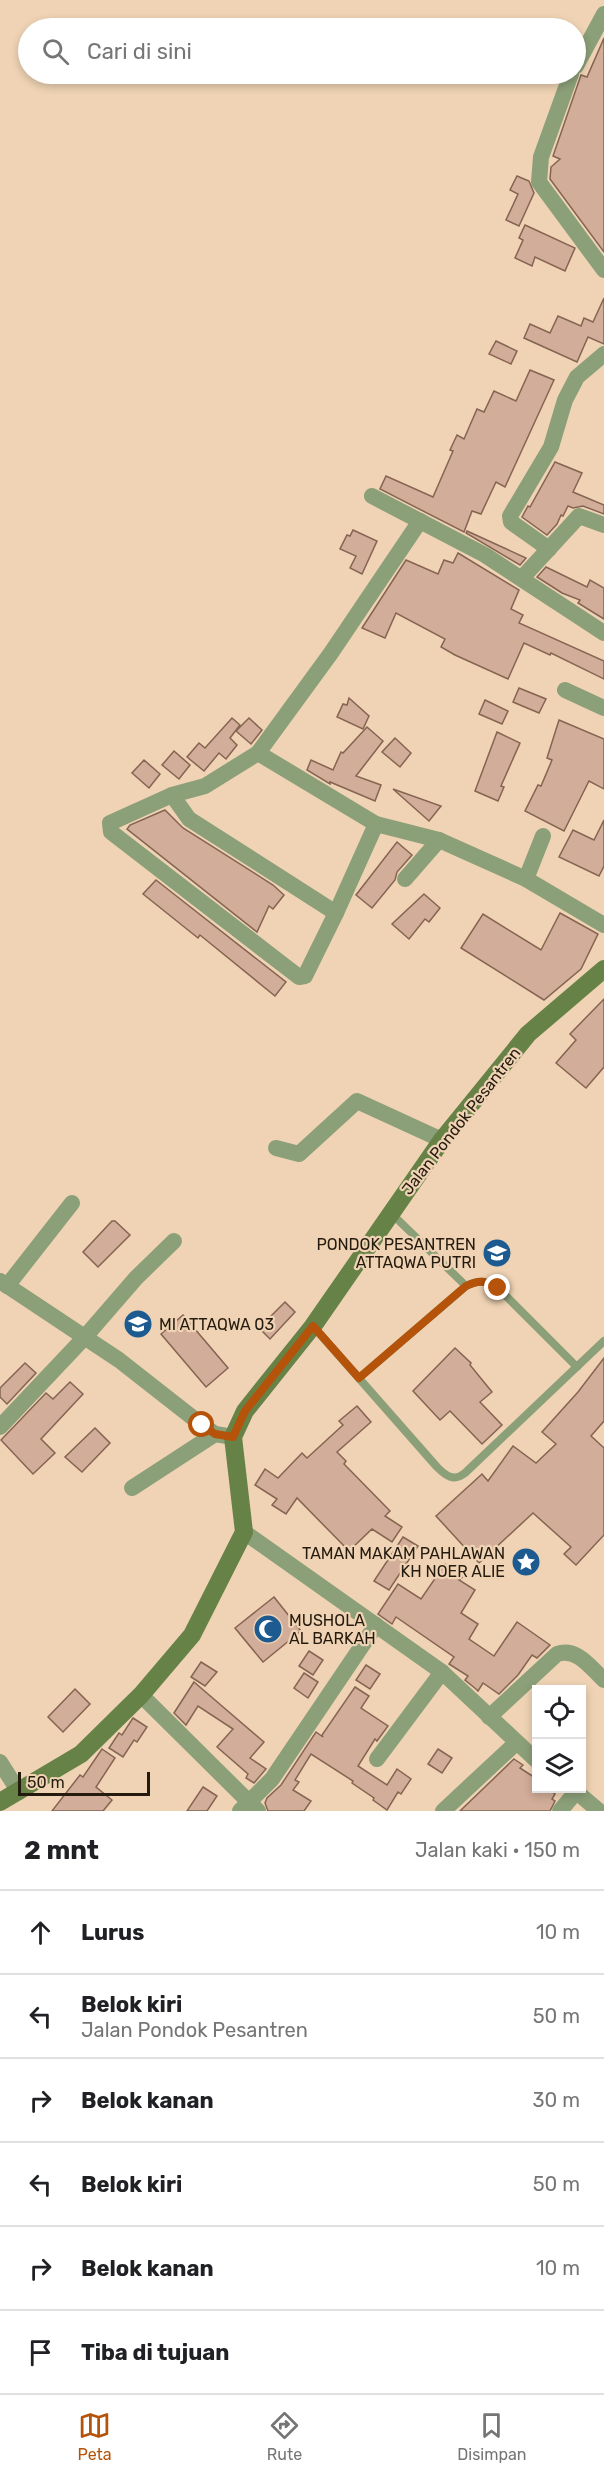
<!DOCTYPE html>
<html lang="id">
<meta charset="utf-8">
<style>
:root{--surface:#fff;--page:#f2f2f2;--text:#202124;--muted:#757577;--line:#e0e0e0;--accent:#b45309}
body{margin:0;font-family:Rubik,sans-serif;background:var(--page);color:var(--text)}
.controls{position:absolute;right:18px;bottom:18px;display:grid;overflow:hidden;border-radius:0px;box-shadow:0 3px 9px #0003}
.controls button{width:54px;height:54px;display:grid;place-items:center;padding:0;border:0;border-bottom:2px solid var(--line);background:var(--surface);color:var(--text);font:30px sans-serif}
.scale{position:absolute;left:18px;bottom:15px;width:132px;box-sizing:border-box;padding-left:6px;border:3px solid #241a0e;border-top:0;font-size:16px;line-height:21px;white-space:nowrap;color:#241a0e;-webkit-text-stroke:4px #efd3b4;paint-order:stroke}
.stop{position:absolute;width:18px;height:18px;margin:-14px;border:4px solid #b45309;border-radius:50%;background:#fff}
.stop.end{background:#b45309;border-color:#fff;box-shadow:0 2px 6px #0008}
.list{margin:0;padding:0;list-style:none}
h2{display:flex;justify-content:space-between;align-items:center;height:78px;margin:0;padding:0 24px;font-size:26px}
h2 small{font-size:20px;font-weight:400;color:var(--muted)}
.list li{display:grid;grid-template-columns:39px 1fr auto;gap:18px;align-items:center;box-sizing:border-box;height:84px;padding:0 24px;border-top:2px solid var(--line)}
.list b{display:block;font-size:22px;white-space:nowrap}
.list p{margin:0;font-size:20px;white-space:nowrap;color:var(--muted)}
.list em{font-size:20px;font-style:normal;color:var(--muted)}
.icon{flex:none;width:33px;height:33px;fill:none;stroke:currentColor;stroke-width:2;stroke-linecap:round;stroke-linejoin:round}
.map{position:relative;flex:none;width:604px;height:1811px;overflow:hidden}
.search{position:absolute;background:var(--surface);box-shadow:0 3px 9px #0003;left:18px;right:18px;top:18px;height:66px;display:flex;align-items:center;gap:15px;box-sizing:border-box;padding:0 21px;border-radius:33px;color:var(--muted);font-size:22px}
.sheet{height:582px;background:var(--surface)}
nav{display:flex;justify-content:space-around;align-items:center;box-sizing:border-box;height:84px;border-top:2px solid var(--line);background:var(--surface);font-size:16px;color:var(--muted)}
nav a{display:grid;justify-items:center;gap:3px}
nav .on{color:var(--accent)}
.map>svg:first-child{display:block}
</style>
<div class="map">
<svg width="604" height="1811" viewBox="0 0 604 1811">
<rect width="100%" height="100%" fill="#efd3b4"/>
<g fill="#d2ad99" stroke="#856452" stroke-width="1.5">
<polygon points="604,38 604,252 550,179 551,167 560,159 553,156 581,75 587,77"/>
<polygon points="517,176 529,181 534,193 519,226 506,220 518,194 510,190"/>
<polygon points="525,225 575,248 565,271 535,257 532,266 515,258 523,240 519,238"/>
<polygon points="604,298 604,344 588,337 577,362 524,338 530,324 550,333 558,316 581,326 584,318 593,322"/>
<polygon points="496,341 517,351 511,364 489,354"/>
<polygon points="530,370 554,380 505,487 496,482 481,514 472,511 464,532 380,489 386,476 433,497 453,451 450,450 457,435 464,439 477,409 484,412 494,391 516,401"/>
<polygon points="555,462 582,473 573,492 604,505 604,514 583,506 573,508 568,506 563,516 561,515 557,524 547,535 522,517 528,506 530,507"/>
<polygon points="353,530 377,541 362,574 350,568 356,556 340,549 347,535 350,536"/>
<polygon points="467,531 526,558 520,565 466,533"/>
<polygon points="458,553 519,590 511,609 523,615 519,623 604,661 604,679 551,653 550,655 524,643 508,679 455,655 441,647 445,639 396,613 385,638 362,628 406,560 438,574 444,560 453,563"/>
<polygon points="546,567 587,587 590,580 604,588 604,619 578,603 580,600 562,593 537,577"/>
<polygon points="519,688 546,699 539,713 513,702"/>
<polygon points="349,698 369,716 363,729 337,717 343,704 347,705"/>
<polygon points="485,700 508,711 502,724 479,714"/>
<polygon points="232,718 240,725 230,738 237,745 226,759 219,753 204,771 187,757 199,743 205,748"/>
<polygon points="249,718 262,730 251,744 236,731"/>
<polygon points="559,720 604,739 604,789 589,781 564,831 525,811 538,785 541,786 552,760 547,758"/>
<polygon points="367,727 383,741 356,776 381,785 375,801 330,782 330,784 307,770 311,760 333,770 341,752 343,753"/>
<polygon points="497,732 520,743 501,786 504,787 498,801 475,791"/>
<polygon points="395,738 411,753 400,767 382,752"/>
<polygon points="174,751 190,765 179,779 162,765"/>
<polygon points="144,760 160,774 149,788 132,773"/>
<polygon points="393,789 441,806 429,821"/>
<polygon points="165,810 183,828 273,885 284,895 273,909 269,906 257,932 127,829 130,825"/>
<polygon points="604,820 604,866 599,876 559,857 573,830 594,840"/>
<polygon points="397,842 412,855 397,872 395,880 372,908 356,895"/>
<polygon points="156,880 286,982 275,996 200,935 198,938 143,894"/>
<polygon points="424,894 440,908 429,922 425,919 409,939 392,924"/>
<polygon points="560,913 598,934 581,969 544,1000 461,948 483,914 541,950"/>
<polygon points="604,999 604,1067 586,1088 556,1063 576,1040 570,1034"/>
<polygon points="112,1221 115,1221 130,1235 98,1267 83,1252"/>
<polygon points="285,1302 295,1312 270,1339 259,1328"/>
<polygon points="183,1315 228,1368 206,1387 161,1334"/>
<polygon points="455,1348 471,1363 470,1365 492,1392 480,1402 502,1425 482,1444 450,1411 440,1420 413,1391"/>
<polygon points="604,1358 604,1421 591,1436 604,1448 604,1535 576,1565 564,1554 571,1547 533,1513 479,1563 436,1516 482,1474 488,1481 513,1446 536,1463 556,1444 542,1432 578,1392"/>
<polygon points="25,1363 36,1373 7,1404 0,1397 0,1388"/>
<polygon points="70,1382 83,1394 41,1439 55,1453 33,1474 1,1440 46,1393 53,1399"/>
<polygon points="357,1406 371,1422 337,1452 346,1461 344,1464 390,1511 385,1516 402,1527 392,1542 372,1529 349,1551 297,1498 286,1514 272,1505 277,1499 255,1485 265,1469 278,1478 302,1453 307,1458 343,1425 339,1421"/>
<polygon points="95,1428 110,1443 82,1472 65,1457"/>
<polygon points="403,1537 418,1546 389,1590 374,1581"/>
<polygon points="445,1564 464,1576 459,1580 475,1590 461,1613 478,1624 469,1639 494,1656 517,1622 550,1645 537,1658 532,1655 518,1675 499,1694 483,1683 478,1691 476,1689 465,1680 468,1676 449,1664 454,1657 396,1617 392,1624 378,1614 398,1584 421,1599"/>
<polygon points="274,1597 301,1631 263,1662 235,1628"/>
<polygon points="309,1651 323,1660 313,1675 299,1666"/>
<polygon points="201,1662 217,1672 205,1686 191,1677"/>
<polygon points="366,1665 380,1674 370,1689 356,1680"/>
<polygon points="304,1673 318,1682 308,1698 294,1688"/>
<polygon points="194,1682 264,1742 250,1758 266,1769 254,1783 246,1778 248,1774 217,1747 233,1729 198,1706 186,1725 174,1713"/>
<polygon points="355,1687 369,1696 361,1708 388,1726 377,1741 375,1739 358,1766 387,1785 397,1769 411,1779 401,1794 398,1792 387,1810 373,1800 374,1798 352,1783 353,1781 311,1754 295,1780 299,1782 293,1790 311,1801 304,1811 268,1811 265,1803 267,1798 281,1785 316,1732 323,1737 322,1735"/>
<polygon points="75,1689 90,1704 63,1732 48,1717"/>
<polygon points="133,1718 147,1727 137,1742 134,1740 123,1757 109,1748 119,1733 122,1735"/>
<polygon points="102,1749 115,1758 96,1787 112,1800 103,1811 52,1811 80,1775 83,1777"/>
<polygon points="438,1749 452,1758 442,1773 428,1764"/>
<polygon points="514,1759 523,1765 520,1768 537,1779 537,1788 546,1788 555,1794 552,1799 555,1801 550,1811 460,1811"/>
<polygon points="203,1787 217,1796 207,1811 187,1811"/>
</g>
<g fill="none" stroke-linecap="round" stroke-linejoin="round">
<g stroke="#8b9f78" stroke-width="8">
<polyline points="391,1213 466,1286"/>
<path d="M313 1326 437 1467C446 1476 454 1482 465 1473L604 1341"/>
<path d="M359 1378 466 1286C479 1279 486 1281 498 1288L577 1367"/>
</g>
<g stroke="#8b9f78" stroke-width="16">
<polyline points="576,66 604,14"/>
<polyline points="571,74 541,157 539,182 604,270"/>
<polyline points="372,496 485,555 604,633"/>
<polyline points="549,549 511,522 510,516 551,447 565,400 577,377 604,354"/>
<polyline points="522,578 579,516 604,525"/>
<polyline points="565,690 604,708"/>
<polyline points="258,753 376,824 439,840 526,879 604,925"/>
<polyline points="172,795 110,823 111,832 299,977 305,976 336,913 376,824"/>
<polyline points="405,879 439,840"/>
<polyline points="526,879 543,836"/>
<polyline points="336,913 189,819 172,795 205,786 258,753 331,653 420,521"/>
<polyline points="276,1148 299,1154 357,1101 442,1140"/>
<polyline points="0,1281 119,1360 202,1425 215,1434 233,1437"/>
<polyline points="7,1286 72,1203"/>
<polyline points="0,1427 84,1338 136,1278 174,1241"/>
<polyline points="132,1488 215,1434"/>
<polyline points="244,1532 442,1672 536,1760"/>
<polyline points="141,1695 258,1811"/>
<path d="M489 1717 557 1654C577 1647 591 1668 604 1680"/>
<polyline points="377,1759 442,1672"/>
<polyline points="0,1762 19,1792"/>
<polyline points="572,1788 599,1811"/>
<polyline points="240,1811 272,1779 376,1625"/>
<polyline points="443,1811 516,1743"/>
<polyline points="560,1811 576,1792"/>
</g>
<polyline stroke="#678247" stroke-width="18" points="0,1802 81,1754 141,1695 192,1635 244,1532 233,1437 245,1411 313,1326 442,1140 528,1034 604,969"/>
</g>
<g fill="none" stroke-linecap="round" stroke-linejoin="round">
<path stroke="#b45309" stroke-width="8" d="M202 1425 215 1434 233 1437 245 1411 313 1326 359 1378 466 1286C480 1279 486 1281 498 1288"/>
</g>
<defs>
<g id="school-disc" transform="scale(1.5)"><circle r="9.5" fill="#1c5a90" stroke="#efd3b4"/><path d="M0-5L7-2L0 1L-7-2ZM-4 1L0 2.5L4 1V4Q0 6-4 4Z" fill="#fff"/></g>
<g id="sight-disc" transform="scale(1.5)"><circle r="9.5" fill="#1c5a90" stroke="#efd3b4"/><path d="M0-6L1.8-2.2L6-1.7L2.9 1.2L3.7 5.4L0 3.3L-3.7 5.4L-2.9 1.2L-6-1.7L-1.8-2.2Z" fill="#fff"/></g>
<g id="mosque-disc" transform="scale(1.5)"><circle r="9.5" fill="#1c5a90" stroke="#efd3b4"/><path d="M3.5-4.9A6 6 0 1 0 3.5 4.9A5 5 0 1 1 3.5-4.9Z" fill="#fff"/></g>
</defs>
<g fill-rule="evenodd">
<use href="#school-disc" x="497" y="1253"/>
<use href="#school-disc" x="138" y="1324"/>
<use href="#sight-disc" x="526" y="1562"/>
<use href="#mosque-disc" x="268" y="1629"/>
</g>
<g text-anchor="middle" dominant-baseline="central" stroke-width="4.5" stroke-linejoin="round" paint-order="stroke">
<g font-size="16" fill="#241a0e" stroke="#efd3b4">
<text transform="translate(461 1121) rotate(-52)">Jalan Pondok Pesantren</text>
</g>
<g font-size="16" fill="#241a0e" stroke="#efd3b4" text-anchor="end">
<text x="476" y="1244">PONDOK PESANTREN<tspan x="476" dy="18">ATTAQWA PUTRI</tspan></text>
<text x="159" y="1324" text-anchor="start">MI ATTAQWA 03</text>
<text x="505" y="1553">TAMAN MAKAM PAHLAWAN<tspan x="505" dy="18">KH NOER ALIE</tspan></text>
<text x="289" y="1620" text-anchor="start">MUSHOLA<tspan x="289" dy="18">AL BARKAH</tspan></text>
</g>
</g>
</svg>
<div class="controls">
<button><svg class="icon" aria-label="locate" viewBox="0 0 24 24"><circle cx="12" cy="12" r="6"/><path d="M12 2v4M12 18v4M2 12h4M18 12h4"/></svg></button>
<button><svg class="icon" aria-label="layers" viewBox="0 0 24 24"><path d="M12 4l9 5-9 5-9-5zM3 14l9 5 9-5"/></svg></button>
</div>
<div class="scale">50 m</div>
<div class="stop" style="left:202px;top:1425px"></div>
<div class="stop end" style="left:498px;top:1288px"></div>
<div class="search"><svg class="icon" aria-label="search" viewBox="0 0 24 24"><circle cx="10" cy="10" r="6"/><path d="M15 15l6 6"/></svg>Cari di sini</div>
</div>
<section class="sheet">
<h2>2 mnt<small>Jalan kaki · 150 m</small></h2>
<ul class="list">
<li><svg class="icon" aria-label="ahead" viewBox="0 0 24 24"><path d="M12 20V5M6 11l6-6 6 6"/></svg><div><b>Lurus</b></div><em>10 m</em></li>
<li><svg class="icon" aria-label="left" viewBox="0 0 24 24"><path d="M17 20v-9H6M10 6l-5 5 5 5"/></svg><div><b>Belok kiri</b><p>Jalan Pondok Pesantren</p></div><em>50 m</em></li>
<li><svg class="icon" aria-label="right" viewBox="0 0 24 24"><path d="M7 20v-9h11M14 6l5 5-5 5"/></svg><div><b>Belok kanan</b></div><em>30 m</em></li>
<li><svg class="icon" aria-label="left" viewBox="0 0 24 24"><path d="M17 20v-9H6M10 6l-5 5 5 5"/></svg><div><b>Belok kiri</b></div><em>50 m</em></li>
<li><svg class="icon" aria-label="right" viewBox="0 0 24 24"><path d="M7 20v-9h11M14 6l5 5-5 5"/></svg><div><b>Belok kanan</b></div><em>10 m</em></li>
<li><svg class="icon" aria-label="arrive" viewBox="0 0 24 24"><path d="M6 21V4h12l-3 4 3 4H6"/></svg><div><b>Tiba di tujuan</b></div></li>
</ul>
</section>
<nav>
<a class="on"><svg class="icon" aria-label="map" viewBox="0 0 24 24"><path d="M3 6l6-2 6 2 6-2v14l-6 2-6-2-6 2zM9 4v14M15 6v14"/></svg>Peta</a>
<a><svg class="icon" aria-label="directions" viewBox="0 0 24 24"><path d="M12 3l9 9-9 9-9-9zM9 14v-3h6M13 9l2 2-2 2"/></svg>Rute</a>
<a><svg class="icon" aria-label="saved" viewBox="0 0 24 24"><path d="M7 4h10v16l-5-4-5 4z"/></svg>Disimpan</a>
</nav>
